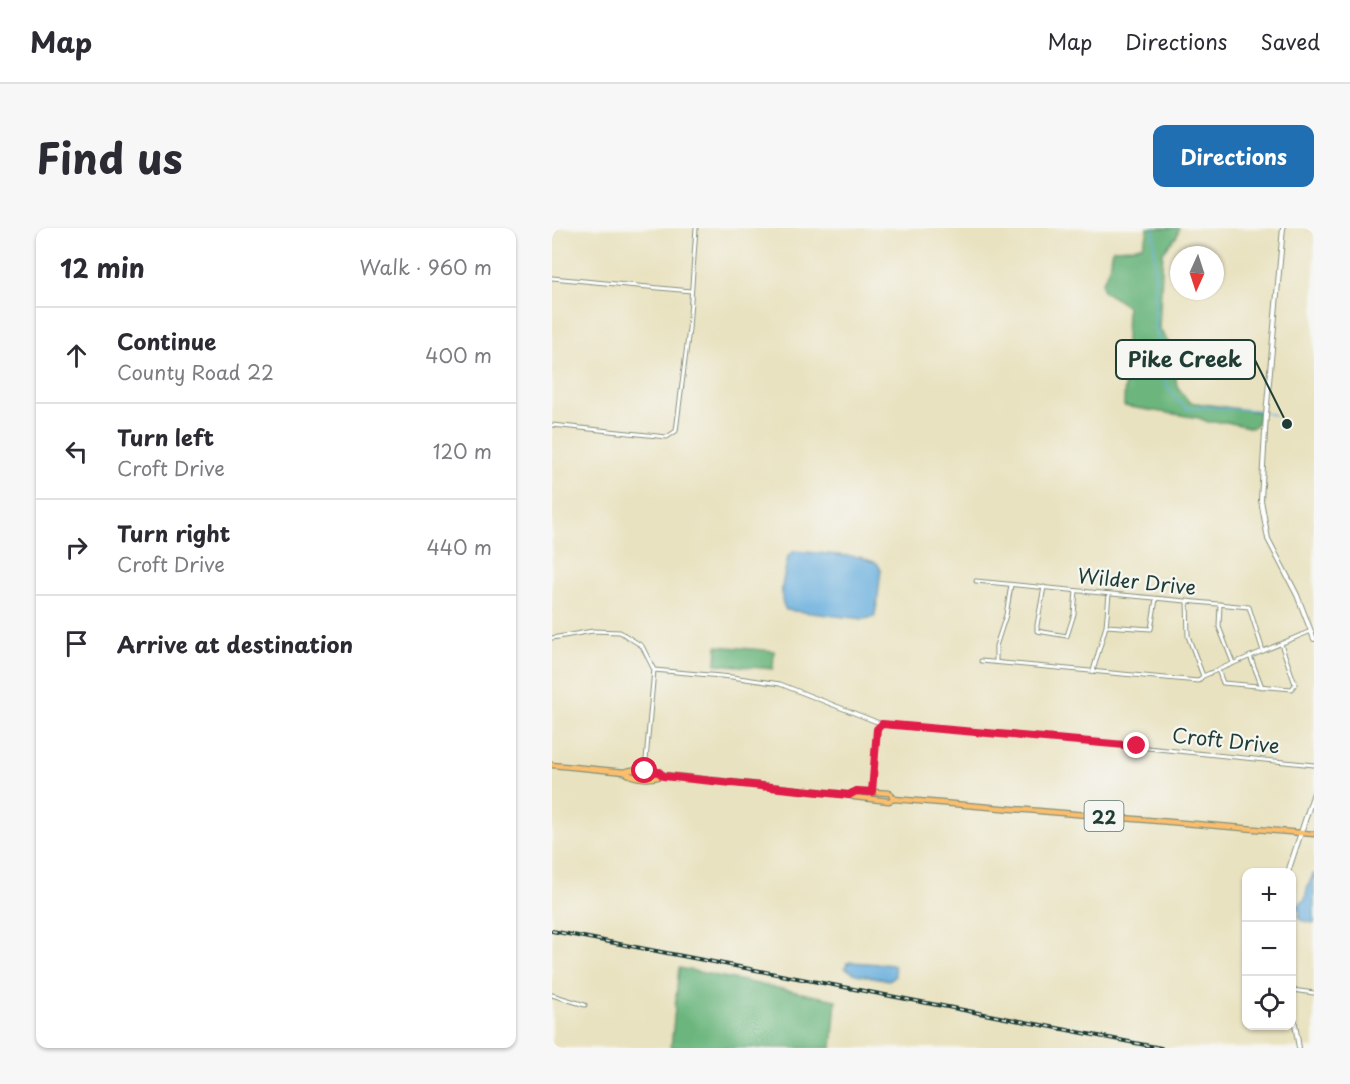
<!DOCTYPE html>
<meta charset="utf-8">
<style>
:root{--surface:#fff;--page:#f7f7f7;--text:#2b2b33;--muted:#7c7c81;--line:#e1e1e2;--accent:#1f6fb2}
body{margin:0;font-family:"Playpen Sans",sans-serif;background:var(--page);color:var(--text)}
.controls{position:absolute;right:18px;bottom:18px;display:grid;overflow:hidden;border-radius:12px;box-shadow:0 2px 4px #0004}
.controls button{width:54px;height:54px;display:grid;place-items:center;padding:0;border:0;border-bottom:2px solid var(--line);background:var(--surface);color:var(--text);font:30px sans-serif}
.compass{position:absolute;left:618px;top:18px;width:54px;height:54px;border-radius:50%;background:var(--surface);box-shadow:0 2px 4px #0004;rotate:183deg}
.stop{position:absolute;width:18px;height:18px;margin:-14px;border:4px solid #e11d48;border-radius:50%;background:#fff}
.stop.end{background:#e11d48;border-color:#fff;box-shadow:0 2px 6px #0008}
.list{margin:0;padding:0;list-style:none}
h2{display:flex;justify-content:space-between;align-items:center;height:78px;margin:0;padding:0 24px;font-size:26px}
h2 small{font-size:20px;font-weight:400;color:var(--muted)}
.list li{display:grid;grid-template-columns:39px 1fr auto;gap:18px;align-items:center;box-sizing:border-box;height:96px;padding:0 24px;border-top:2px solid var(--line)}
.list b{display:block;font-size:22px;white-space:nowrap}
.list p{margin:0;font-size:20px;white-space:nowrap;color:var(--muted)}
.list em{font-size:20px;font-style:normal;color:var(--muted)}
.icon{flex:none;width:33px;height:33px;fill:none;stroke:currentColor;stroke-width:2;stroke-linecap:round;stroke-linejoin:round}
.map{position:relative;flex:none;width:762px;height:820px;overflow:hidden;border-radius:12px}
header{display:flex;align-items:center;gap:36px;box-sizing:border-box;height:84px;padding:0 30px;background:var(--surface);border-bottom:2px solid var(--line)}
header strong{font-size:28px}
nav{display:flex;gap:33px;margin-inline-start:auto;font-size:21px}
.intro{display:flex;align-items:center;justify-content:space-between;box-sizing:border-box;height:144px;padding:0 36px}
h1{margin:0;font-size:42px}
.button{padding:15px 27px;border-radius:12px;background:var(--accent);color:#fff;font-size:21px;font-weight:700}
main{display:flex;gap:36px;padding:0 36px}
aside{flex:1;background:var(--surface);border-radius:12px;box-shadow:0 2px 4px #0004}
.map>svg:first-child{display:block}
</style>
<header>
<strong>Map</strong>
<nav><a>Map</a><a>Directions</a><a>Saved</a></nav>
</header>
<div class="intro"><h1>Find us</h1><a class="button">Directions</a></div>
<main>
<aside>
<h2>12 min<small>Walk · 960 m</small></h2>
<ul class="list">
<li><svg class="icon" aria-label="ahead" viewBox="0 0 24 24"><path d="M12 20V5M6 11l6-6 6 6"/></svg><div><b>Continue</b><p>County Road 22</p></div><em>400 m</em></li>
<li><svg class="icon" aria-label="left" viewBox="0 0 24 24"><path d="M17 20v-9H6M10 6l-5 5 5 5"/></svg><div><b>Turn left</b><p>Croft Drive</p></div><em>120 m</em></li>
<li><svg class="icon" aria-label="right" viewBox="0 0 24 24"><path d="M7 20v-9h11M14 6l5 5-5 5"/></svg><div><b>Turn right</b><p>Croft Drive</p></div><em>440 m</em></li>
<li><svg class="icon" aria-label="arrive" viewBox="0 0 24 24"><path d="M6 21V4h12l-3 4 3 4H6"/></svg><div><b>Arrive at destination</b></div></li>
</ul>
</aside>
<div class="map">
<svg width="762" height="820" viewBox="0 0 762 820">
<rect width="100%" height="100%" fill="#f6f6f2"/>
<filter id="ink" filterUnits="userSpaceOnUse"><feTurbulence type="fractalNoise" baseFrequency=".0167" numOctaves="2"/><feDisplacementMap in="SourceGraphic" scale="12" xChannelSelector="R" yChannelSelector="G"/><feConvolveMatrix kernelMatrix="1 2 1 2 8 2 1 2 1" color-interpolation-filters="sRGB"/></filter>
<filter id="wash" filterUnits="userSpaceOnUse"><feTurbulence type="fractalNoise" baseFrequency=".008" numOctaves="4" result="noise"/><feDisplacementMap in="SourceGraphic" scale="24" xChannelSelector="R" yChannelSelector="G"/><feGaussianBlur stdDeviation="1.35" result="paint"/><feColorMatrix in="noise" values="0 0 0 0 0 0 0 0 0 0 0 0 0 0 0 0 0 1.4 0 .05"/><feComposite in="paint" operator="in"/></filter>
<g filter="url(#wash)">
<rect width="100%" height="100%" fill="#e9e2c0"/>
<g fill="#6cb67e" stroke="#467a59" stroke-width="1.5">
<path d="M595 0H627L625 8 611 24 607 100 623 125V142L625 158 637 174 708 184 705 196 700 200 674 194H656L647 190 572 178 575 79C568 71 558 69 551 62L550 55 557 41 561 21 581 20 591 17 595 7Z"/>
<polygon points="165,418 222,423 221,441 164,436"/>
<polygon points="127,740 284,772 280,820 119,820"/>
</g>
<g fill="#67aedd" stroke="#437688" stroke-width="1.5">
<path d="M243 323 308 329 325 335 329 342C327 356 326 377 322 389L312 391 293 389 234 382C224 367 234 345 236 328Z"/>
<polygon points="762,645 762,695 748,692 747,689 748,681 740,680 740,676 747,677 753,671 756,658"/>
<polygon points="299,734 342,737 343,748 337,752 304,746 293,740 295,735"/>
</g>
<g fill="none" stroke-linecap="round" stroke-linejoin="round">
<polyline stroke="#67aedd" stroke-width="1.5" points="602,0 603,97 613,137 614,156 625,172 633,179 638,181 653,179 681,181 704,182 722,187"/>
</g>
</g>
<g filter="url(#ink)">
<g fill="none" stroke-linecap="round" stroke-linejoin="round">
<g stroke="#84907a" stroke-width="5">
<g id="minor">
<polyline points="0,50 139,63"/>
<polyline points="0,197 115,209 124,203 137,101 144,0"/>
<polyline points="424,353 697,379 711,423"/>
<polyline points="492,359 485,397 485,403 515,408 522,386 524,363"/>
<polyline points="635,373 636,408 651,448"/>
<polyline points="668,376 667,399 681,435"/>
<polyline points="554,398 599,401 604,371"/>
<polyline points="0,410 41,403 68,404 90,418 102,442 93,543"/>
<polyline points="698,428 710,459"/>
<polyline points="429,433 646,453 651,448 759,403"/>
<polyline points="444,434 444,418 454,387 459,357"/>
<polyline points="102,442 180,449 228,456 330,496"/>
<polyline points="666,442 671,455 740,461 743,456 729,416"/>
<polyline points="541,443 554,398 557,366"/>
<polyline points="320,564 325,501 330,496 498,510 762,537"/>
<polyline points="740,762 762,765"/>
<polyline points="0,767 33,777"/>
</g>
</g>
<g stroke="#84907a" stroke-width="6">
<g id="tertiary">
<polyline points="731,0 714,187 709,272 716,311 745,367 762,411"/>
<polyline points="736,644 762,565"/>
<polyline points="740,778 747,820"/>
</g>
</g>
<g stroke="#84907a" stroke-width="7">
<g id="primary">
<path d="M0 537 73 544C82 539 103 542 111 547L297 567 302 569 337 573 342 571 762 606"/>
<path d="M73 544C81 551 102 552 111 547"/>
<polyline points="297,567 304,563 338,565 342,571"/>
</g>
</g>
<use href="#minor" stroke="#fff" stroke-width="3"/>
<use href="#tertiary" stroke="#fff" stroke-width="4"/>
<use href="#primary" stroke="#fabe6d" stroke-width="4.5"/>
<g stroke="#1f3d34" stroke-width="4">
<polyline id="rail" points="0,703 609,820"/>
</g>
<use href="#rail" stroke="#f6f6f2" stroke-width="1.5" stroke-dasharray="4.5" stroke-linecap="butt"/>
</g>
</g>
<g fill="none" stroke-linecap="round" stroke-linejoin="round" filter="url(#ink)">
<polyline stroke="#e11d48" stroke-width="8" points="93,543 107,544 111,548 297,567 304,563 320,564 325,501 330,496 585,518"/>
</g>
<g text-anchor="middle" dominant-baseline="central" stroke-width="4.5" stroke-linejoin="round" paint-order="stroke">
<rect fill="#f6f6f2" stroke="#60746d" stroke-width="1.5" x="532.5" y="573" width="39" height="30" rx="4.5"/>
<g font-size="18" font-weight="bold" fill="#1f3d34">
<text x="552" y="588">22</text>
</g>
<g font-size="20" fill="#1f3d34" stroke="#f6f6f2">
<text transform="translate(585 353) rotate(6)">Wilder Drive</text>
<text transform="translate(674 512) rotate(6)">Croft Drive</text>
</g>
</g>
<path fill="none" stroke="#1f3d34" stroke-width="2" d="M735 196L703 132"/>
<circle fill="#1f3d34" stroke="#f6f6f2" stroke-width="2" cx="735" cy="196" r="6"/>
<rect fill="#f6f6f2" stroke="#1f3d34" stroke-width="2" x="564" y="112" width="139" height="39" rx="6"/>
<g font-size="21" text-anchor="middle" font-weight="bold" fill="#1f3d34">
<text x="633" y="139">Pike Creek</text>
</g>
</svg>
<div class="controls">
<button>+</button>
<button>−</button>
<button><svg class="icon" aria-label="locate" viewBox="0 0 24 24"><circle cx="12" cy="12" r="6"/><path d="M12 2v4M12 18v4M2 12h4M18 12h4"/></svg></button>
</div>
<svg class="compass" viewBox="-18 -18 36 36"><path d="M0-13l5 13h-10z" fill="#e53935"/><path d="M0 13l5-13h-10z" fill="#7c7c81"/></svg>
<div class="stop" style="left:93px;top:543px"></div>
<div class="stop end" style="left:585px;top:518px"></div>
</div>
</main>
